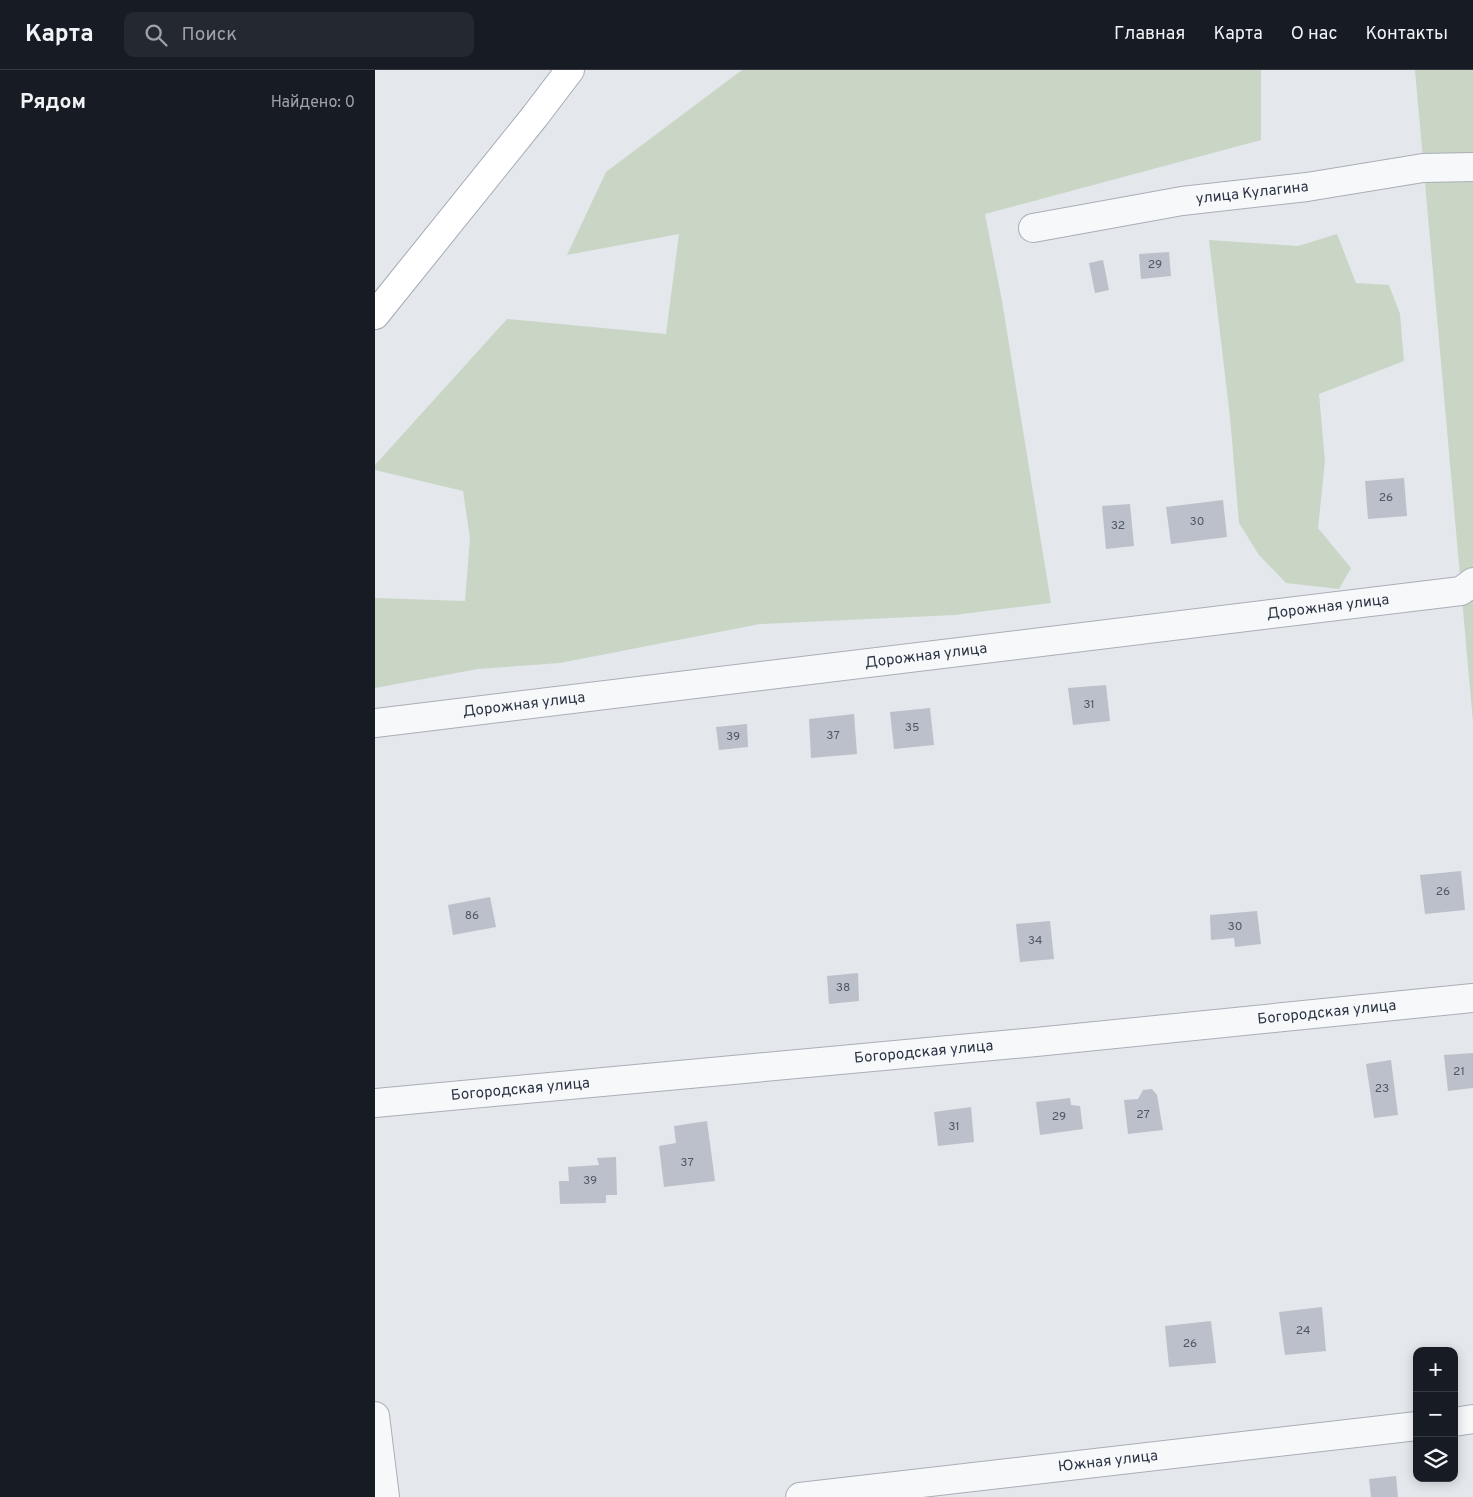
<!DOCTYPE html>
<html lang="ru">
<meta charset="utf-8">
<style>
:root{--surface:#171b24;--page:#242831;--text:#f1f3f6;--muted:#9ea1a6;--line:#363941}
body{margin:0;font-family:Overpass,sans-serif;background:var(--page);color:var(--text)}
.controls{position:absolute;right:15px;bottom:15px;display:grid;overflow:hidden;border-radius:10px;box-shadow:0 2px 12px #0003}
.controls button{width:45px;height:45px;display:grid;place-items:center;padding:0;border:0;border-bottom:1px solid var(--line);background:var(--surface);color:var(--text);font:25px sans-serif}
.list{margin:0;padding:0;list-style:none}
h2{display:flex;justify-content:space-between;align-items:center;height:65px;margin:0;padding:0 20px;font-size:21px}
h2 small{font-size:16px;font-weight:400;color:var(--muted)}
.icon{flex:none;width:28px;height:28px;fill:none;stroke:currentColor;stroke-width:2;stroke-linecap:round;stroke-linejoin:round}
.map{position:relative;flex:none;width:1098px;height:1427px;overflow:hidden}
header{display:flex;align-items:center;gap:30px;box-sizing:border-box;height:70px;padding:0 25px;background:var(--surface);border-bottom:1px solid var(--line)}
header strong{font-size:24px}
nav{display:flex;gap:28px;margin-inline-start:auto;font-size:18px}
.search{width:350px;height:45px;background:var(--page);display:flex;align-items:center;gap:12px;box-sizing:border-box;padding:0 18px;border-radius:10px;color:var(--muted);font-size:19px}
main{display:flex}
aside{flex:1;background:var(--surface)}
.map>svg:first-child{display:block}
</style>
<header>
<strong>Карта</strong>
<div class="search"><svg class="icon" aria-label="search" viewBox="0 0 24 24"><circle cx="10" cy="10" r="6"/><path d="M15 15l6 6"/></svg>Поиск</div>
<nav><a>Главная</a><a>Карта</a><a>О нас</a><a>Контакты</a></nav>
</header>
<main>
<aside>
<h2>Рядом<small>Найдено: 0</small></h2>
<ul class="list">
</ul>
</aside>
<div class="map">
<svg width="1098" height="1427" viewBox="0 0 1098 1427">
<rect width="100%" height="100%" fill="#e4e7ec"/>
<g fill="#c9d6c5">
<polygon points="367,0 886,0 886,70 610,144 627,231 676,533 579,545 385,554 185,593 103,599 0,618 0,528 90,531 95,468 88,421 0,400 0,395 132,249 291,264 304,164 192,185 231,102"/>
<polygon points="1040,0 1098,0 1098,652"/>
<polygon points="962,164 981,213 1014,215 1025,244 1029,291 944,324 950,391 943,458 976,498 964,519 911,513 884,485 864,453 855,347 834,170 923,176"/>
</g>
<g fill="#bbc0ca">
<polygon points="794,182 796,206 766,209 764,184"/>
<polygon points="728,190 734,220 720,223 714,193"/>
<polygon points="1029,408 1032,446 993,449 990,411"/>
<polygon points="848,430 852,467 796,474 791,437"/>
<polygon points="755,434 759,476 731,479 727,436"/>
<polygon points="731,615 735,651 698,655 693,618"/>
<polygon points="555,638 559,675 519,679 515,642"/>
<polygon points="479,644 482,684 436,688 434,649"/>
<polygon points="372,654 373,677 344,680 341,657"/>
<polygon points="1086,801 1090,840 1050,844 1045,805"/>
<polygon points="115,827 121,857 78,865 73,835"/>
<polygon points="882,841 886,874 860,877 859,868 836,870 835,845"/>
<polygon points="675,851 679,889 645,892 641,854"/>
<polygon points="483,903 484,931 454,934 452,906"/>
<polygon points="1098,983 1098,1018 1073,1021 1069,985"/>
<polygon points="1016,990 1023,1045 999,1048 991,994"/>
<polygon points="777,1019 782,1025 788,1060 753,1064 749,1030 763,1029 768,1020"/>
<polygon points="695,1028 696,1035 705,1036 708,1059 665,1065 661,1032"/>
<polygon points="596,1037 599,1072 563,1076 559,1042"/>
<polygon points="332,1051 340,1111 289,1117 284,1076 301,1073 299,1056"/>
<polygon points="241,1087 242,1125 231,1125 231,1133 185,1134 184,1111 194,1111 193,1097 224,1095 222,1088"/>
<polygon points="947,1237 951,1281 910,1285 904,1242"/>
<polygon points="836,1251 841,1293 794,1297 790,1256"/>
<polygon points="1021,1406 1023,1427 996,1427 994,1409"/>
</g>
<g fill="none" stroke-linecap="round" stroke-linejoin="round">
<g stroke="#a9aeb7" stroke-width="30">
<g id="minor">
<path id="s1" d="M658 158 807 131 932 117 1048 98 1098 97"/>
<path id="s2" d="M0 653 1086 521 1098 512"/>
<path id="s3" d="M0 1033 661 972 1098 928"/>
<polyline points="0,1346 10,1427"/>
<polyline points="1079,1352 1098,1349"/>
<path id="s4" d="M425 1427 1042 1356"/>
</g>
</g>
<g stroke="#a3abb8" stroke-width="30">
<polyline id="primary" points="0,245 160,46 195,0"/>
</g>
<use href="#minor" stroke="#f7f8fa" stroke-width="28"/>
<use href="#primary" stroke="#fff" stroke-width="28"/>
</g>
<g text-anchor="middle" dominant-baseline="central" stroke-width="4" stroke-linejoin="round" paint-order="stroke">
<g font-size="12" fill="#4f5766">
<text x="780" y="195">29</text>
<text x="1011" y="428">26</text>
<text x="822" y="452">30</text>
<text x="743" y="456">32</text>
<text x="714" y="635">31</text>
<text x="537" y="658">35</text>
<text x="458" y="666">37</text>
<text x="358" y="667">39</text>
<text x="1068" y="822">26</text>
<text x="97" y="846">86</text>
<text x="860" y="857">30</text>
<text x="660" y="871">34</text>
<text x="468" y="918">38</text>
<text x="1084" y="1002">21</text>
<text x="1007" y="1019">23</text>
<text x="768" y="1045">27</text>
<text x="684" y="1047">29</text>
<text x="579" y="1057">31</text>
<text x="312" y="1093">37</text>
<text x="215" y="1111">39</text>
<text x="928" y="1261">24</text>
<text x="815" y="1274">26</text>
</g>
<g font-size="15" fill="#2b3445" stroke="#f4f6f9">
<text stroke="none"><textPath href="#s1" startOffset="222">улица Кулагина</textPath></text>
<text stroke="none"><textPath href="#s2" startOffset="960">Дорожная улица</textPath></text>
<text stroke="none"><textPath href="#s2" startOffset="555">Дорожная улица</textPath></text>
<text stroke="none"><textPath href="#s2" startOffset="150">Дорожная улица</textPath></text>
<text stroke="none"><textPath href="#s3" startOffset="956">Богородская улица</textPath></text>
<text stroke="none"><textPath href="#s3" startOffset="551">Богородская улица</textPath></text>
<text stroke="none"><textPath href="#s3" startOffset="146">Богородская улица</textPath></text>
<text stroke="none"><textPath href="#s4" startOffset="310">Южная улица</textPath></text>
</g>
</g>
</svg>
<div class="controls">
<button>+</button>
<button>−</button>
<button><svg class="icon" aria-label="layers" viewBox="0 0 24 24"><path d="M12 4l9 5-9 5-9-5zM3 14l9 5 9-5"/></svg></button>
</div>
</div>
</main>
